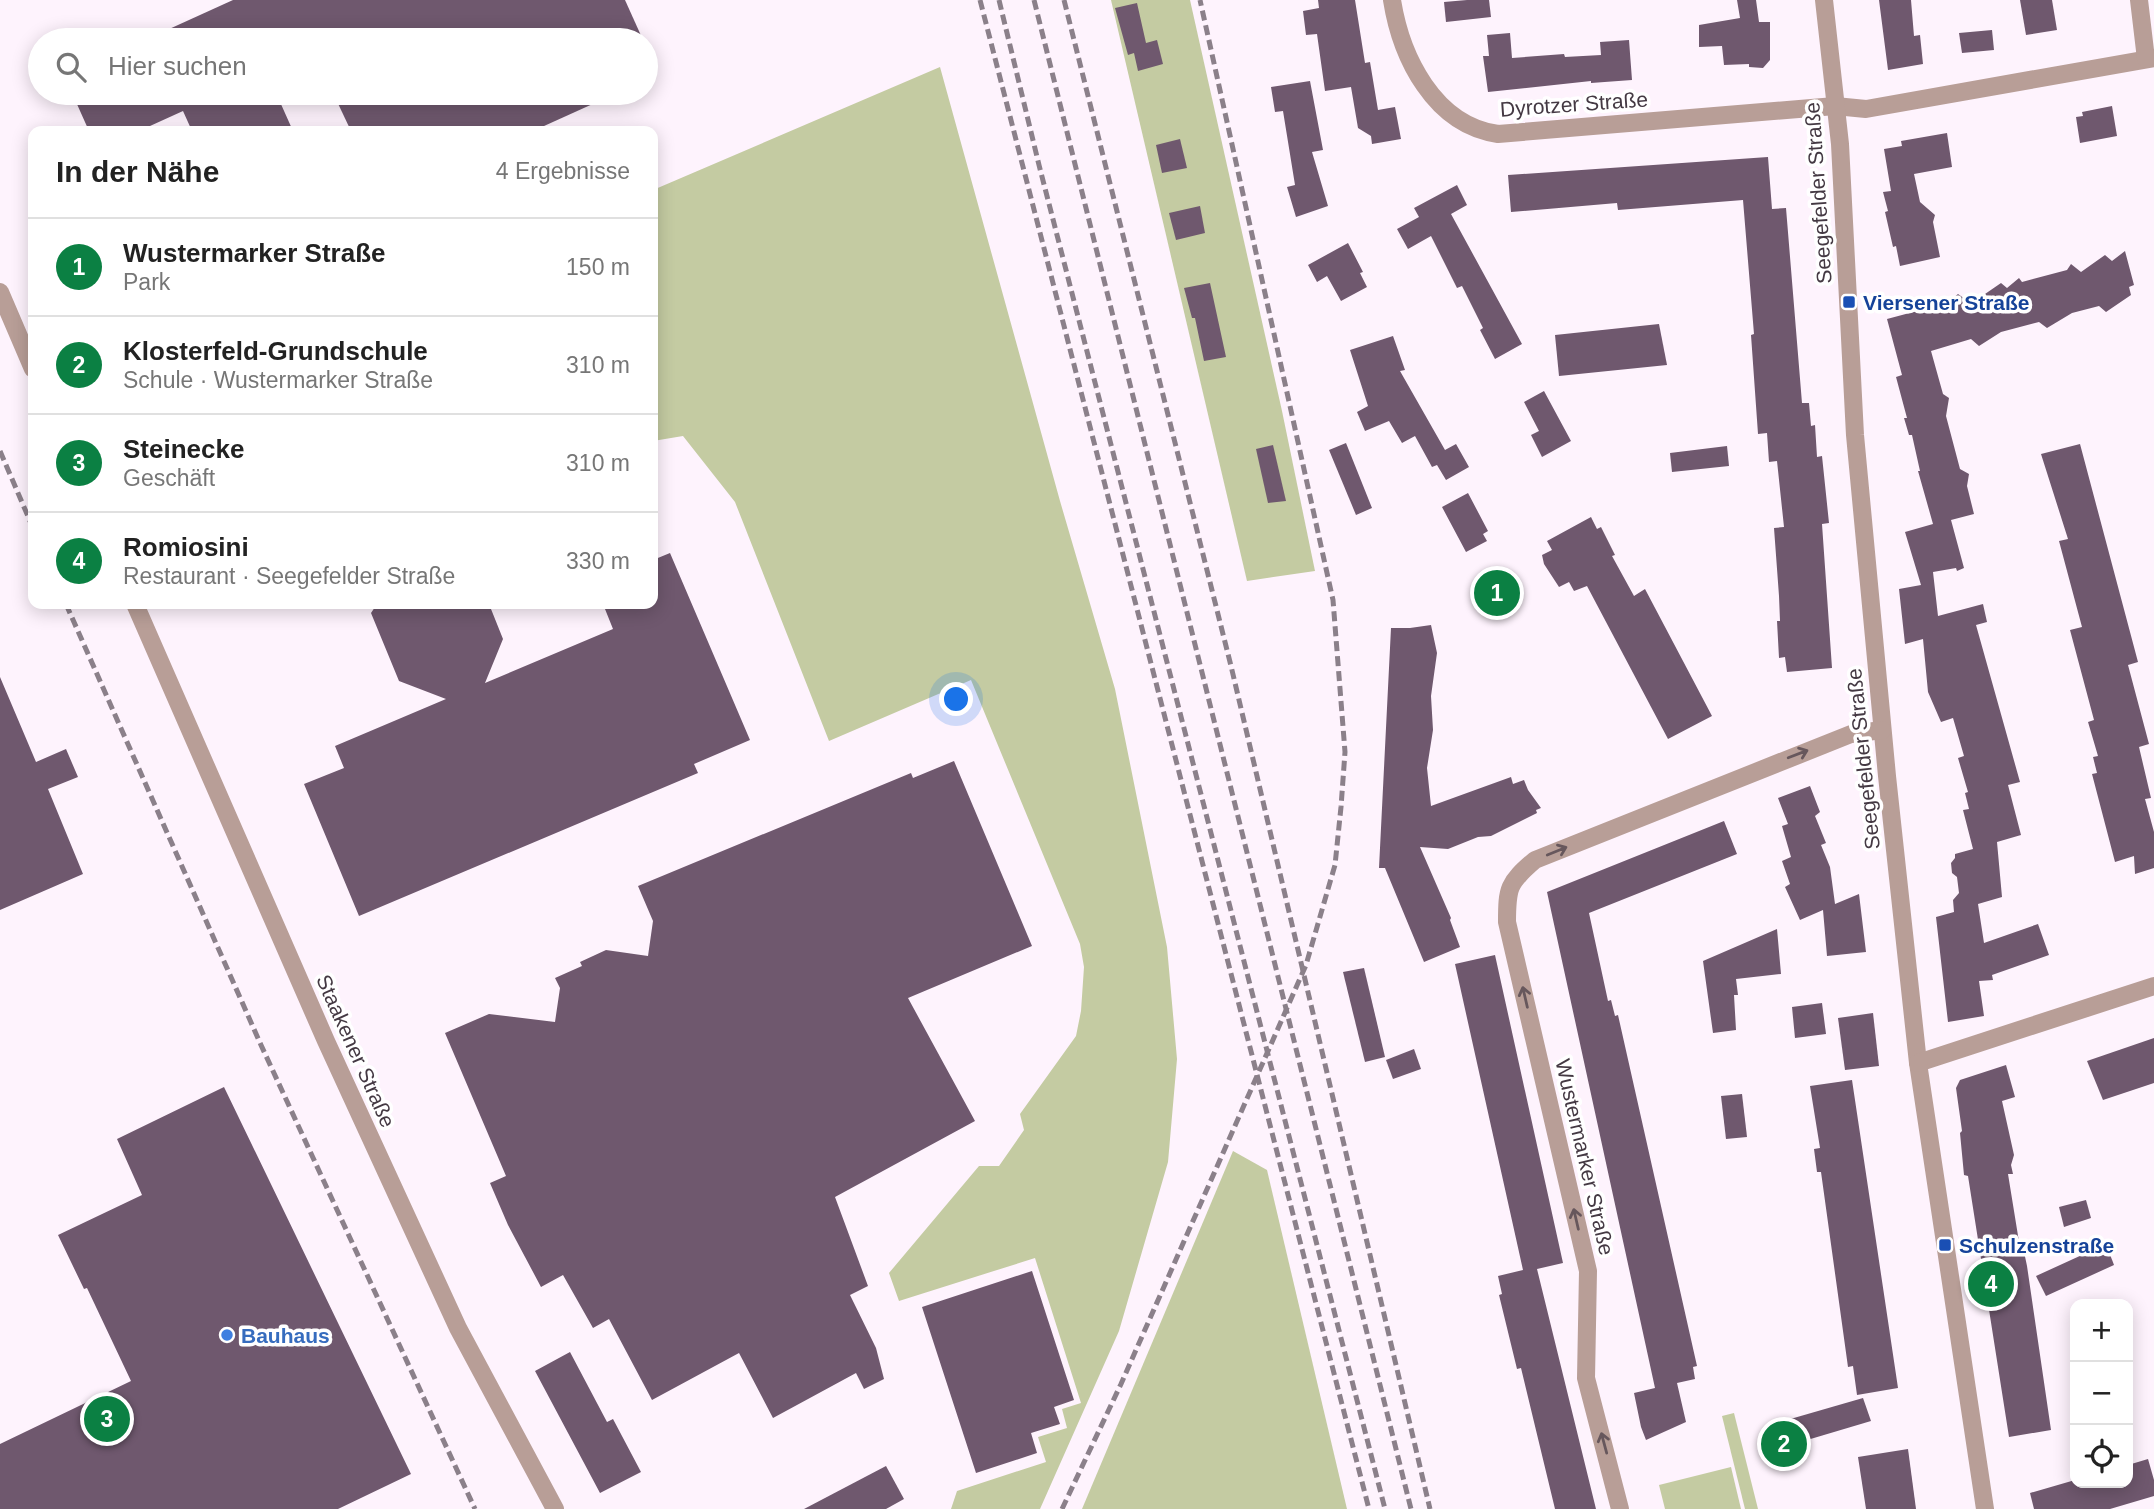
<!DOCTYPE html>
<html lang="de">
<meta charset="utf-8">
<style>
:root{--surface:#fff;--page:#f6f6f6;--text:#222;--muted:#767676;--line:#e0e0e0;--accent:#0b8043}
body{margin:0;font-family:Arial,sans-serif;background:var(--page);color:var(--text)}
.controls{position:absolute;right:21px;bottom:21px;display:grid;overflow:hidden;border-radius:14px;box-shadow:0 4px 18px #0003}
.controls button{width:63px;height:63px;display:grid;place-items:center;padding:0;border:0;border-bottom:2px solid var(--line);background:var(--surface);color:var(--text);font:35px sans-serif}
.you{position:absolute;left:957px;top:700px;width:24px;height:24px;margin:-18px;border:5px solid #fff;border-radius:50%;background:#1a73e8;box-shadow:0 0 0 10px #1a73e833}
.badge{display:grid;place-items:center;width:46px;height:46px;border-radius:50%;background:var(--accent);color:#fff;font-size:23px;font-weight:700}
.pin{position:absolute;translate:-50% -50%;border:4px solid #fff;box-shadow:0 2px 7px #0006}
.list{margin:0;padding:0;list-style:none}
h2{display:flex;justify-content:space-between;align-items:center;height:91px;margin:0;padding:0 28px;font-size:30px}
h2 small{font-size:23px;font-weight:400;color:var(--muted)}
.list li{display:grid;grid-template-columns:46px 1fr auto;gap:21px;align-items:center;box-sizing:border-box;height:98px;padding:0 28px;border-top:2px solid var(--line)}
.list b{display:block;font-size:26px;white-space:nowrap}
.list p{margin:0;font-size:23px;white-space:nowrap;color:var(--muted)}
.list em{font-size:23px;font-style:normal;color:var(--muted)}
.icon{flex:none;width:38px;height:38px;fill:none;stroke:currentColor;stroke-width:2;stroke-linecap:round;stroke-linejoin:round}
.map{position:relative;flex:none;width:2154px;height:1509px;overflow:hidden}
.search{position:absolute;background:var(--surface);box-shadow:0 4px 18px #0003;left:28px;top:28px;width:630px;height:77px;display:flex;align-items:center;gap:18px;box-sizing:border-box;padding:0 24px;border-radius:38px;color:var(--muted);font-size:26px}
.panel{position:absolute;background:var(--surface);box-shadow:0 4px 18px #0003;left:28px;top:126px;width:630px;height:483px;border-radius:14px}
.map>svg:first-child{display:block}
</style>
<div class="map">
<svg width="2154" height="1509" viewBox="0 0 2154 1509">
<rect width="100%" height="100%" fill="#fef3fd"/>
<g fill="#c4cba2">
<polygon points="1111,0 1190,0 1282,411 1315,571 1247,581"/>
<polygon points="940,67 1060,501 1115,689 1167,947 1177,1059 1168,1162 1119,1331 1040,1509 951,1509 957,1491 1046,1462 1038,1437 1067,1428 1062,1409 1081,1403 1035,1258 899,1301 889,1273 979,1166 999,1166 1024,1130 1020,1114 1076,1036 1081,1011 1084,967 1080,944 971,680 829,741 735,502 683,436 653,441 653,190"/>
<polygon points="1233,1151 1267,1170 1347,1509 1082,1509"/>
<polygon points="1734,1413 1758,1509 1745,1509 1722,1416"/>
<polygon points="1731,1467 1741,1509 1665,1509 1659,1485"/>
</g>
<g fill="#6f586e">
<polygon points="233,0 625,0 643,40 145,40"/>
<polygon points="1318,0 1355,0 1365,63 1370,62 1378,110 1395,107 1401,139 1372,144 1371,136 1358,128 1351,87 1325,91 1317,34 1306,35 1303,11 1319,8"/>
<polygon points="1467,0 1489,0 1491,17 1446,22 1444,2"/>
<polygon points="1737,0 1756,0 1759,22 1770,22 1770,60 1763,68 1749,67 1749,64 1724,65 1722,46 1699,47 1699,25 1740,18"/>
<polygon points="1879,0 1911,0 1914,36 1920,35 1923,64 1888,70"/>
<polygon points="2020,0 2052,0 2057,30 2026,35"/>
<polygon points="1137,3 1146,43 1157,40 1163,64 1138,71 1134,53 1128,55 1115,8"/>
<polygon points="1992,30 1994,50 1962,53 1959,33"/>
<polygon points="1510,33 1512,58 1564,54 1565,57 1601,55 1600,42 1629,40 1632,80 1591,83 1591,81 1488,92 1483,56 1489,56 1487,35"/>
<polygon points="1310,81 1323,150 1312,152 1328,206 1296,217 1287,187 1295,185 1283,111 1275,112 1271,87"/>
<polygon points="72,93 276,93 293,131 192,131 183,111 139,131 89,131"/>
<polygon points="333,93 617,93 533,131 351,131"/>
<polygon points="2112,106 2117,136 2080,143 2076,117 2083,116 2082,112"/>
<polygon points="1947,133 1952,167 1914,174 1920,202 1935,215 1933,222 1940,257 1900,266 1896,246 1893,247 1885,212 1888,211 1883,192 1891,191 1884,149 1902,146 1901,141"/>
<polygon points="1180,139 1187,168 1162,173 1156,145"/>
<polygon points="1768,157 1772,209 1786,208 1802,403 1809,403 1811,426 1815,425 1817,457 1822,456 1829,523 1822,524 1832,668 1787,672 1785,657 1779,658 1777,621 1780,621 1779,596 1774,528 1784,527 1777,461 1769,462 1767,433 1758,434 1751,335 1754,334 1743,200 1618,210 1617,203 1511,212 1508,175"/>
<polygon points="1457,185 1467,205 1451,214 1522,344 1495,359 1480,330 1483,328 1462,286 1457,288 1431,236 1408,249 1397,229 1419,217 1414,208"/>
<polygon points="1200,206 1205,233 1176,240 1169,213"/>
<polygon points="1348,243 1363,272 1360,273 1367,287 1341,301 1327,276 1317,282 1308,265"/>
<polygon points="2125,251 2134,285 2129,287 2131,295 2106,312 2099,306 2072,313 2047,328 2039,322 2001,332 1979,346 1971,339 1931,351 1943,394 1949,398 1946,416 1960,469 1969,474 1967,486 1974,514 1951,520 1964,568 1957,571 1956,568 1933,572 1938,616 1983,604 1987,622 1976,625 2020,782 2008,785 2021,835 1997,842 2002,897 1978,904 1984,943 2038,924 2049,955 1992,975 1993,980 1979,981 1984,1016 1948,1022 1936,917 1954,912 1953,900 1959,893 1957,877 1952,873 1951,863 1955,858 1955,854 1973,849 1963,810 1969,809 1965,793 1968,792 1958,758 1964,756 1953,718 1941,722 1928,692 1923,639 1905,644 1899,589 1921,585 1905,532 1933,524 1918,471 1920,471 1912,435 1909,435 1904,418 1907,418 1896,377 1902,375 1887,319 1947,303 1958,294 1965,299 1985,294 2001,283 2007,288 2019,278 2022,282 2067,270 2071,264 2081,272 2105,255 2112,261"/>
<polygon points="1210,283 1226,357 1204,361 1195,318 1192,318 1184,288"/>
<polygon points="1659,324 1667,365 1559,376 1555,335"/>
<polygon points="1393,336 1405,370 1400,371 1445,450 1456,444 1469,467 1446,480 1437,465 1432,467 1415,436 1402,443 1389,421 1365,431 1357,412 1368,406 1350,350"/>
<polygon points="1544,391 1571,441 1542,457 1531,435 1539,431 1524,402"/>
<polygon points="1346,443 1372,508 1356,515 1329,450"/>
<polygon points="2080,444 2138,662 2128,665 2149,744 2139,747 2151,798 2145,799 2154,832 2154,868 2135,874 2134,856 2115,862 2092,774 2097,773 2093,757 2098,756 2088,722 2094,720 2070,630 2082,627 2059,541 2068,539 2041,454"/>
<polygon points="1273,445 1286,501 1268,503 1256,449"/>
<polygon points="1727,446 1729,466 1672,472 1670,453"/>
<polygon points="1468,493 1488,531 1483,534 1487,541 1466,552 1442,507"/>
<polygon points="1591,517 1597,529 1601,527 1615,555 1612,556 1634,596 1645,589 1712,716 1668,739 1587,586 1574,591 1569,582 1559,587 1544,564 1542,555 1552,550 1547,541"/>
<polygon points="670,553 750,740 694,764 698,773 359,916 304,784 344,768 335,746 446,699 399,681 371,613 377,604 489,604 503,639 485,683 613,629 603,604 653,604 653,560"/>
<polygon points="1431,625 1437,653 1431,696 1433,730 1427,768 1431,806 1511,777 1513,784 1524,780 1528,790 1541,808 1536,810 1537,813 1491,836 1478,837 1448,849 1420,847 1451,918 1450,920 1460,947 1424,962 1385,868 1379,868 1391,628 1410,628"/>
<polygon points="0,677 36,762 66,749 78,777 48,789 83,874 0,910"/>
<polygon points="954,761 1032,946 908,998 975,1121 835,1197 868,1286 850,1295 876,1348 884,1379 864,1389 856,1373 773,1418 739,1353 652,1400 609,1319 593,1328 563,1275 541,1287 508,1225 490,1183 506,1176 445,1033 489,1014 555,1022 560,988 555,978 582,966 580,962 606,950 648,956 653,921 638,886 911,773 913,778"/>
<polygon points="1810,786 1820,812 1815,816 1826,843 1821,845 1830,867 1835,904 1859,894 1866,952 1827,956 1823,910 1800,920 1785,887 1790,884 1782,861 1791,857 1782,826 1788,824 1778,798"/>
<polygon points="1724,821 1737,854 1589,913 1608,1001 1611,1000 1615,1016 1618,1015 1697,1366 1693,1367 1695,1379 1677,1383 1686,1422 1646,1440 1641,1427 1634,1393 1655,1388 1547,892"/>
<polygon points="1777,929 1781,974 1736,979 1738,995 1734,995 1736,1030 1713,1033 1703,961"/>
<polygon points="1495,955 1563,1263 1537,1269 1596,1509 1555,1509 1521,1368 1517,1369 1499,1295 1502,1294 1498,1276 1523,1270 1455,964"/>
<polygon points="1364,968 1385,1057 1365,1062 1343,972"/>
<polygon points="1822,1003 1826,1034 1795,1038 1792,1007"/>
<polygon points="1873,1013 1879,1066 1845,1070 1838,1018"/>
<polygon points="2154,1038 2154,1083 2103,1100 2087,1061"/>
<polygon points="1414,1049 1421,1069 1393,1079 1386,1060"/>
<polygon points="2006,1065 2015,1097 2002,1101 2014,1155 2011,1165 2013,1174 2008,1174 2020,1248 2023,1247 2027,1266 2051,1430 2009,1437 1968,1176 1964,1175 1960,1133 1962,1131 1956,1088 1960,1080"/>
<polygon points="1852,1080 1898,1388 1857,1395 1853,1366 1848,1367 1821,1172 1817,1172 1814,1149 1820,1148 1810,1086"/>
<polygon points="224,1087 411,1474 338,1509 0,1509 0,1444 131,1381 87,1288 84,1289 58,1235 142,1195 117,1139"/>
<polygon points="1742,1094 1747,1137 1726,1139 1721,1096"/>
<polygon points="2086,1200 2091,1218 2064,1227 2059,1207"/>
<polygon points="2106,1244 2114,1265 2046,1296 2036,1276"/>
<polygon points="1032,1271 1074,1400 1054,1407 1060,1424 1031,1433 1037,1453 976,1473 922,1307"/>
<polygon points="570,1352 607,1422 613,1419 641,1472 600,1493 535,1371"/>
<polygon points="1863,1398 1871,1421 1787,1446 1780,1422"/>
<polygon points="1908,1449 1916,1509 1866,1509 1858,1457"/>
<polygon points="2148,1459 2154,1480 2154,1496 2110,1509 2034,1509 2030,1493 2075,1480 2075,1483 2128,1483 2128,1465"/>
<polygon points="886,1466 904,1499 886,1509 804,1509"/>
</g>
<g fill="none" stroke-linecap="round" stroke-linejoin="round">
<g stroke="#b89e97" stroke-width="18">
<path d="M1392 0C1401 57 1434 125 1498 134L1835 106 1866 109 2154 58"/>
<polyline points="1824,0 1840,144 1855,435 1887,776 1918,1063 1985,1509"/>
<polyline points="2139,0 2146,59"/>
<polyline points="0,292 33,369"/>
<polyline points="135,604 326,1041 458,1328 555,1509"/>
<polyline points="1918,1063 2154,986"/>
<path d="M1620 1509 1586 1378 1588 1271 1507 922C1507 888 1508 883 1535 860L1851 734 1882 730"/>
</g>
<g stroke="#8b808a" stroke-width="5" stroke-dasharray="10 5" stroke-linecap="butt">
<polyline points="980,0 1369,1509"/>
<polyline points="999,0 1039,165 1385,1509"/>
<polyline points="1034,0 1411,1509"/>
<polyline points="1064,0 1231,666 1430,1509"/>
<polyline points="0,451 33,528"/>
<polyline points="66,604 261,1045 475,1509"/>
<polyline points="1062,1509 1121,1384 1306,965 1335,865 1341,807 1345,752 1333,600 1200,0"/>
</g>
</g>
<defs><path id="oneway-shaft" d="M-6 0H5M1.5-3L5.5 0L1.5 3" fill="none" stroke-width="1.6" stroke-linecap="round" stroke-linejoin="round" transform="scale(1.75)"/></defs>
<g stroke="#67575c">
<use href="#oneway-shaft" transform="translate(1798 754) rotate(-21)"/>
<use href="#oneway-shaft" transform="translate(1557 851) rotate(-22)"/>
<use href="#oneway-shaft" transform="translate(1525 997) rotate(-103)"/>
<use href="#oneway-shaft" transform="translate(1576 1219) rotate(-103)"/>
<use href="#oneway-shaft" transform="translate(1604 1443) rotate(-105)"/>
</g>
<g fill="#1a4fb4" stroke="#fff" stroke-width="2.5">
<rect x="1842" y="295" width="14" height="14" rx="3.5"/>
<rect x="1938" y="1238" width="14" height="14" rx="3.5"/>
</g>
<circle fill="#3f7fe0" stroke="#fff" stroke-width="2.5" cx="227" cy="1335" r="7"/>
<g text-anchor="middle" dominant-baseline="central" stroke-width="7" stroke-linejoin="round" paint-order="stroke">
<g font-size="21" fill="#443943" stroke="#fff">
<text transform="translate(1574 104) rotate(-4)">Dyrotzer Straße</text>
<text transform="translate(1818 193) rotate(-94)">Seegefelder Straße</text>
<text transform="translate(1863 759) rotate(-96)">Seegefelder Straße</text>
<text transform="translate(356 1051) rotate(66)">Staakener Straße</text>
<text transform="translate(1585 1157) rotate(77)">Wustermarker Straße</text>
</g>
<g font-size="21" font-weight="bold" fill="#164399" stroke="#fff" text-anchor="start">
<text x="1863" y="302">Viersener Straße</text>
<text x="1959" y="1245">Schulzenstraße</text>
</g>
<g font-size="21" font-weight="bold" fill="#366cbe" stroke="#fff" text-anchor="start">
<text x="241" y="1335">Bauhaus</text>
</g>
</g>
</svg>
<div class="controls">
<button>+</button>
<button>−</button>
<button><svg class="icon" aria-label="locate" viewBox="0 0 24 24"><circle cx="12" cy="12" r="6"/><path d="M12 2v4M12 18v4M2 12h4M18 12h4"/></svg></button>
</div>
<div class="you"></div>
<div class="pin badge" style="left:1497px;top:593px">1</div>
<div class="pin badge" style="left:1784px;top:1444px">2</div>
<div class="pin badge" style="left:107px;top:1419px">3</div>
<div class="pin badge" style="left:1991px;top:1284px">4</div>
<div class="search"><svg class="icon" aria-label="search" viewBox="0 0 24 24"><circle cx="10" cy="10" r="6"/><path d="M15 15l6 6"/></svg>Hier suchen</div>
<section class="panel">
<h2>In der Nähe<small>4 Ergebnisse</small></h2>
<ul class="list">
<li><span class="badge">1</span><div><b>Wustermarker Straße</b><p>Park</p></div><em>150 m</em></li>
<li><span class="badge">2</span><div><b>Klosterfeld-Grundschule</b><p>Schule · Wustermarker Straße</p></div><em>310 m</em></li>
<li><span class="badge">3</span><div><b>Steinecke</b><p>Geschäft</p></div><em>310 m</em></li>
<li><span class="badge">4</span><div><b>Romiosini</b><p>Restaurant · Seegefelder Straße</p></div><em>330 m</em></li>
</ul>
</section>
</div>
